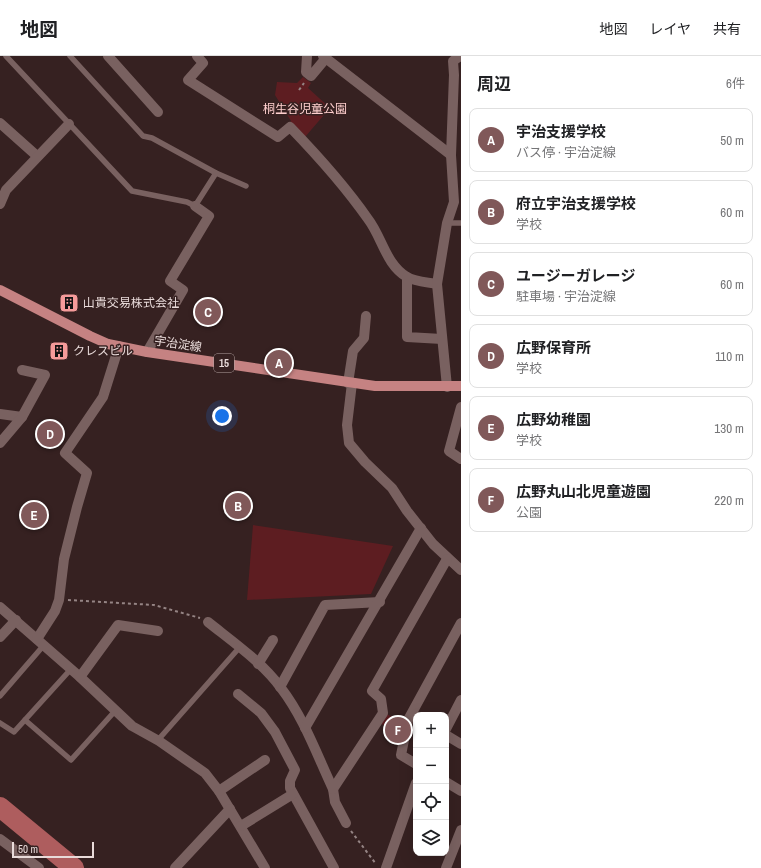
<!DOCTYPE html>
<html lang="ja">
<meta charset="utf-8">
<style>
:root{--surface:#fff;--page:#f6f6f6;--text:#202124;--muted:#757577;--line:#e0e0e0;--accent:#805859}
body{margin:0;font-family:"Archivo Narrow","Noto Sans JP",sans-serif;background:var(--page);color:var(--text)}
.controls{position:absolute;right:12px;bottom:12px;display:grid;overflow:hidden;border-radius:8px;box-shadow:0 4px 16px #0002}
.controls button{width:36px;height:36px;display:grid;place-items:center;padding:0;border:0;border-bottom:1px solid var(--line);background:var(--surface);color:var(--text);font:20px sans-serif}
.scale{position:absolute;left:12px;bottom:10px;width:82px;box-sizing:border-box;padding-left:4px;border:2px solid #e9dbda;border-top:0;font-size:11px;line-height:14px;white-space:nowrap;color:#e9dbda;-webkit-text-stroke:3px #362121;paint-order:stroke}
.you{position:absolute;left:222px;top:360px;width:14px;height:14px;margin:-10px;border:3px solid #fff;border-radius:50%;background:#1a73e8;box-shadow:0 0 0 6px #1a73e833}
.badge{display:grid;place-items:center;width:26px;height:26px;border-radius:50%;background:var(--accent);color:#fff;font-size:13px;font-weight:700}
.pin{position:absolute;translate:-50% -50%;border:2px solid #fff;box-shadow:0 1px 4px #0006}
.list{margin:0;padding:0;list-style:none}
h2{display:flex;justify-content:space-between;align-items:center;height:52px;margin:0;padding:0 16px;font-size:17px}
h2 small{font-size:13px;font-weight:400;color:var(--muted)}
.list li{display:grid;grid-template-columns:26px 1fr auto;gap:12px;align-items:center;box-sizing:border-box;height:64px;margin:0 8px 8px;padding:0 8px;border:1px solid var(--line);border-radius:8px}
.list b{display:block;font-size:15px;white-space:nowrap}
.list p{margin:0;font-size:13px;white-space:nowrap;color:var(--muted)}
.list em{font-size:13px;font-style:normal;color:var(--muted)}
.icon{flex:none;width:22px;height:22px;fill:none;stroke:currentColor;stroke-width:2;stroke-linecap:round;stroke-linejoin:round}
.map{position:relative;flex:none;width:461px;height:812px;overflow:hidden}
header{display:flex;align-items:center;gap:24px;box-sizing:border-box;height:56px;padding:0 20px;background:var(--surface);border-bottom:1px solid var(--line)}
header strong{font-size:19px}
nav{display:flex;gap:22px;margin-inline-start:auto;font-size:14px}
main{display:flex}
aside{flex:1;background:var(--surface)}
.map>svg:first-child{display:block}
</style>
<header>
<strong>地図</strong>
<nav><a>地図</a><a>レイヤ</a><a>共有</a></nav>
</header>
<main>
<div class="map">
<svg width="461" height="812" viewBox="0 0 461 812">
<rect width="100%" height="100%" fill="#362121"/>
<g fill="#5d1d21">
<polygon points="303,21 311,27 308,32 330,52 305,81 288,69 291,65 275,39 277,26 297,27"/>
<polygon points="253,469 393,490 371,538 247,544"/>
<polygon points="384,657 406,667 403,680 378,666"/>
</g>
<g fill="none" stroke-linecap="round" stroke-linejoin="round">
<polyline stroke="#ae5d5e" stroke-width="20" points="0,751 74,812"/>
<g stroke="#958484" stroke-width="2" stroke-dasharray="3 3" stroke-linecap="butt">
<polyline points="299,34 304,27"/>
<polyline points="68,544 154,549 200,562"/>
<polyline points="351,775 376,808"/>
</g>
<g stroke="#796160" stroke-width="5.5">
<polyline points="6,0 132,135 187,146 195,150 216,117"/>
<polyline points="70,0 143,80 152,82 216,117 246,130"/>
<polyline points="447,167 461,167"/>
<polyline points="0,640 44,589"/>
<polyline points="25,664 71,704 115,655"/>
<polyline points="0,667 14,676 71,613"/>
<polyline points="158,684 239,592"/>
</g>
<g stroke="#796160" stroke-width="10">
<polyline points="108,0 158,56"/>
<path d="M197 0 203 7 188 24 278 81 290 71C318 100 345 130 368 163 382 181 386 209 407 221 416 226 427 226 437 228"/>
<polyline points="307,0 306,16 311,20 326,2"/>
<polyline points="323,0 451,99"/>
<polyline points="0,67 37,100"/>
<polyline points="0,148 6,134 69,68"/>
<polyline points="407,221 407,281 442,283"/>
<polyline points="147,296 183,234 170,225 209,160 195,150"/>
<polyline points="348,327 353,295 364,282 366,260"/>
<polyline points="352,327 347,369 349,387 365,406 392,432 407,455 433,488 461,514"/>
<polyline points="447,331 437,228 447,167 454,146 451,99 454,19 453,5 460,0"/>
<polyline points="461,351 449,395 461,403"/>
<polyline points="0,358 22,361"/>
<polyline points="0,387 22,361 45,319 22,314"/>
<polyline points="0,551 80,621 132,670 159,685 205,717 219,735 265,812"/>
<path d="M208 566C233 586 262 606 281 632 304 662 317 699 333 733L335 746 346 767"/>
<polyline points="0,581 16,564"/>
<polyline points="37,583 55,555 59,544 64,503 77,451 87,417 65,397 103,341 119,290"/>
<polyline points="258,608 273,584"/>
<polyline points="80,621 118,569 158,575"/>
<polyline points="280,631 325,549 380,546"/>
<polyline points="238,638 261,657 275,676 295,714 290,725 290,732 334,812"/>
<polyline points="305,672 421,472"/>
<polyline points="446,673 461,644"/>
<polyline points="446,679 461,688"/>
<polyline points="416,708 401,699 408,664 461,567"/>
<polyline points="446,726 461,735"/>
<polyline points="333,733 383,657 381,643 372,635 447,503"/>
<polyline points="219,735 265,704"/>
<polyline points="241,770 293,738"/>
<polyline points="0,783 39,812"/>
<polyline points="175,812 230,753"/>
<polyline points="386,812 416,727"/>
<polyline points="446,812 461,774"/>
</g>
<polyline stroke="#c58282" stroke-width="10" points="0,234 90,280 108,288 147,296 375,330 461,330"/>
</g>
<defs>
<g id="building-square" transform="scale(1)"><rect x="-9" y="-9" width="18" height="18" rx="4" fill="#f59b9a" stroke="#362121"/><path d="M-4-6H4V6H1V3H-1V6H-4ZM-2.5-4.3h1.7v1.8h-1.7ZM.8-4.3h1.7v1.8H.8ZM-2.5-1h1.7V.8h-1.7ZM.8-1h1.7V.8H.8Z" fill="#111"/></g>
</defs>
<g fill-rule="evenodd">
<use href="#building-square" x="69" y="247"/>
<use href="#building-square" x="59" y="295"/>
</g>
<g text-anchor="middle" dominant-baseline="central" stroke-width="3" stroke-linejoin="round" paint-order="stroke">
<rect fill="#362121" stroke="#b3a3a2" stroke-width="1" x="214" y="298" width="20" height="18" rx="3"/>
<g font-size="11" font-weight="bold" fill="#e9dbda">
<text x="224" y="307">15</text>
</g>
<g font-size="12" fill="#ffcfce" stroke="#362121">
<text x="305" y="53">桐生谷児童公園</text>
</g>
<g font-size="12" fill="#e9dbda" stroke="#362121" text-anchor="start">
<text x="83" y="247">山貴交易株式会社</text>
<text x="73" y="295">クレスビル</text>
</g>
<g font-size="12" fill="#e9dbda" stroke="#362121">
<text transform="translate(178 288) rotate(8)">宇治淀線</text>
</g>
</g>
</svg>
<div class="controls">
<button>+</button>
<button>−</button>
<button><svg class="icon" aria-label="locate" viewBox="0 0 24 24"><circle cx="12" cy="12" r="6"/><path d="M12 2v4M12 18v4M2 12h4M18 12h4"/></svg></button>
<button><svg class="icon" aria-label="layers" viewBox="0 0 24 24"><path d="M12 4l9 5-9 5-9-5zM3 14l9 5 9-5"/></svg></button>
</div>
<div class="scale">50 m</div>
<div class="you"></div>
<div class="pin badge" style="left:279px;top:307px">A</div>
<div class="pin badge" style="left:238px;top:450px">B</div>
<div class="pin badge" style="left:208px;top:256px">C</div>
<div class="pin badge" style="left:50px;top:378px">D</div>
<div class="pin badge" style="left:34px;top:459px">E</div>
<div class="pin badge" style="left:398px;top:674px">F</div>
</div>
<aside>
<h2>周辺<small>6件</small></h2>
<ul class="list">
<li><span class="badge">A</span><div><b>宇治支援学校</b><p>バス停 · 宇治淀線</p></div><em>50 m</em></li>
<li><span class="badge">B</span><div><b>府立宇治支援学校</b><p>学校</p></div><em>60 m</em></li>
<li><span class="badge">C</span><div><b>ユージーガレージ</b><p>駐車場 · 宇治淀線</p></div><em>60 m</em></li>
<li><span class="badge">D</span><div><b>広野保育所</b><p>学校</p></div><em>110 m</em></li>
<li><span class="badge">E</span><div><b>広野幼稚園</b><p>学校</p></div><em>130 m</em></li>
<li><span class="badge">F</span><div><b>広野丸山北児童遊園</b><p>公園</p></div><em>220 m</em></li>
</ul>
</aside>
</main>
